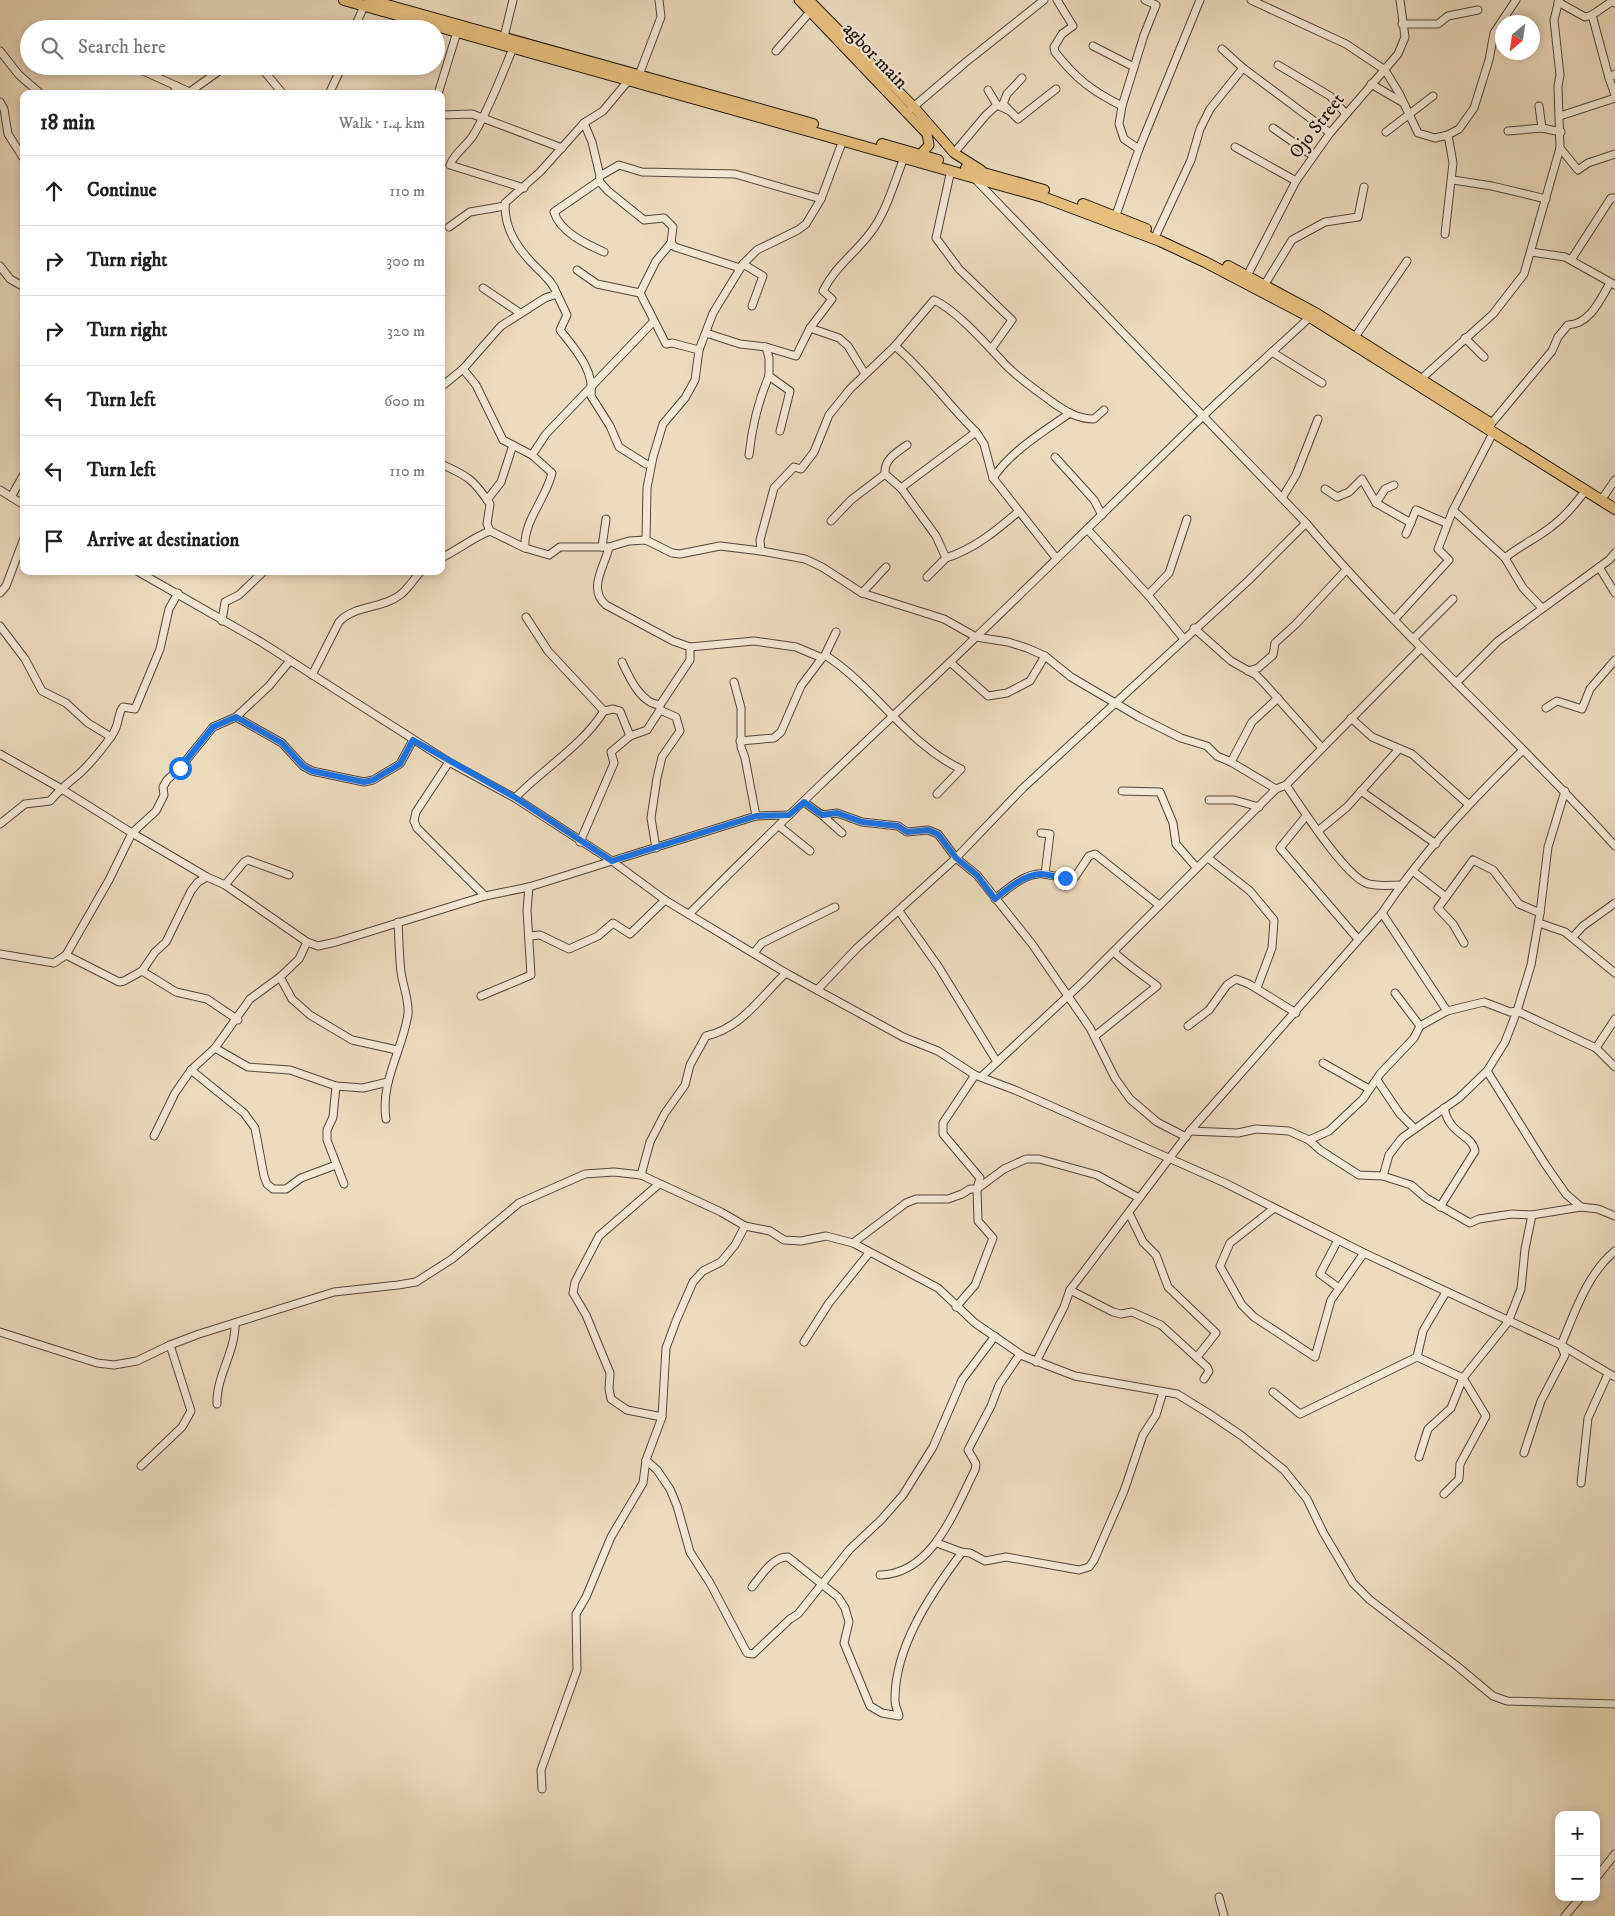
<!DOCTYPE html>
<meta charset="utf-8">
<style>
:root{--surface:#fff;--page:#f2f2f2;--text:#222;--muted:#767676;--line:#e0e0e0}
body{margin:0;font-family:"IM FELL DW Pica",serif;background:var(--page);color:var(--text)}
.controls{position:absolute;right:15px;bottom:15px;display:grid;overflow:hidden;border-radius:10px;box-shadow:0 2px 8px #0003}
.controls button{width:45px;height:45px;display:grid;place-items:center;padding:0;border:0;border-bottom:1px solid var(--line);background:var(--surface);color:var(--text);font:25px sans-serif}
.compass{position:absolute;left:1495px;top:15px;width:45px;height:45px;border-radius:50%;background:var(--surface);box-shadow:0 2px 8px #0003;rotate:209deg}
.stop{position:absolute;width:15px;height:15px;margin:-11px;border:4px solid #1a73e8;border-radius:50%;background:#fff}
.stop.end{background:#1a73e8;border-color:#fff;box-shadow:0 1px 5px #0008}
.list{margin:0;padding:0;list-style:none}
h2{display:flex;justify-content:space-between;align-items:center;height:65px;margin:0;padding:0 20px;font-size:21px}
h2 small{font-size:16px;font-weight:400;color:var(--muted)}
.list li{display:grid;grid-template-columns:32px 1fr auto;gap:15px;align-items:center;box-sizing:border-box;height:70px;padding:0 20px;border-top:1px solid var(--line)}
.list b{display:block;font-size:19px;white-space:nowrap}
.list em{font-size:16px;font-style:normal;color:var(--muted)}
.icon{flex:none;width:28px;height:28px;fill:none;stroke:currentColor;stroke-width:2;stroke-linecap:round;stroke-linejoin:round}
.map{position:relative;flex:none;width:1615px;height:1916px;overflow:hidden}
.search{position:absolute;background:var(--surface);box-shadow:0 2px 8px #0003;left:20px;top:20px;width:425px;height:55px;display:flex;align-items:center;gap:12px;box-sizing:border-box;padding:0 18px;border-radius:28px;color:var(--muted);font-size:19px}
.panel{position:absolute;background:var(--surface);box-shadow:0 2px 8px #0003;left:20px;top:90px;width:425px;height:485px;border-radius:10px}
.map>svg:first-child{display:block}
</style>
<div class="map">
<svg width="1615" height="1916" viewBox="0 0 1615 1916">
<rect width="100%" height="100%" fill="#eddbbd"/>
<filter id="stains"><feTurbulence type="fractalNoise" baseFrequency=".004" numOctaves="4"/><feColorMatrix values="0 0 0 0 .2 0 0 0 0 .09 0 0 0 0 .02 0 0 0 .5 -.17"/></filter>
<radialGradient id="worn" r=".72"><stop offset=".6" stop-color="#630" stop-opacity="0"/><stop offset="1" stop-color="#630" stop-opacity=".3"/></radialGradient>
<g fill="none" stroke-linecap="round" stroke-linejoin="round">
<g stroke="#524638" stroke-width="9">
<g id="minor">
<path d="M1057 0 1073 26 1062 34 1054 47 1055 52C1076 79 1092 91 1122 106"/>
<polyline points="1251,0 1346,44 1385,70 1399,93 1418,133 1435,138 1448,135"/>
<polyline points="1558,2 1585,17 1592,15 1611,2 1615,3"/>
<polyline points="1592,15 1609,78"/>
<polyline points="1402,24 1438,24 1448,16 1478,10"/>
<polyline points="354,29 364,6"/>
<polyline points="503,41 513,0"/>
<polyline points="1093,46 1134,67"/>
<path d="M513 48C501 77 490 107 474 134 468 145 455 152 450 165L524 188"/>
<polyline points="1222,49 1243,68 1330,133"/>
<polyline points="0,51 19,75 41,94"/>
<polyline points="776,51 810,12"/>
<polyline points="1278,65 1330,96 1346,114"/>
<polyline points="260,66 283,94"/>
<polyline points="141,70 194,94"/>
<polyline points="1615,74 1609,78 1615,95"/>
<polyline points="639,75 661,17 659,0"/>
<polyline points="1371,84 1402,102"/>
<polyline points="988,90 997,105"/>
<polyline points="191,91 226,66"/>
<polyline points="173,94 177,86"/>
<polyline points="329,94 342,66"/>
<polyline points="438,94 457,32"/>
<polyline points="0,102 4,109 8,134 24,159"/>
<polyline points="1539,106 1542,128"/>
<polyline points="911,109 966,62 1044,0"/>
<polyline points="1008,109 1003,104 1007,94 1022,78"/>
<polyline points="441,115 472,114 562,148"/>
<polyline points="1560,116 1615,98"/>
<polyline points="584,123 592,142 600,176 619,165 642,172 735,174 821,199"/>
<polyline points="1273,128 1313,156"/>
<polyline points="1508,131 1542,128 1561,132"/>
<polyline points="1386,132 1433,96"/>
<polyline points="1235,147 1296,181"/>
<polyline points="1560,148 1578,170 1588,163 1615,154"/>
<polyline points="1139,149 1124,139 1119,124 1122,106 1144,35 1156,5 1145,0"/>
<polyline points="954,153 986,115 997,105 1010,111 1018,119 1056,89"/>
<polyline points="951,170 936,238 959,269 1012,320 992,348"/>
<polyline points="600,177 599,181 608,191 644,220 664,218 673,227 671,243"/>
<path d="M975 179 1306 523C1402 637 1515 735 1615 846"/>
<polyline points="1453,180 1492,186 1546,199"/>
<path d="M599 181 554 212C560 232 586 244 604 252"/>
<polyline points="1116,215 1139,149 1200,0"/>
<polyline points="449,227 470,212 505,206"/>
<polyline points="1157,233 1191,160 1200,129 1210,109 1243,68"/>
<polyline points="1445,234 1453,163 1448,135 1459,129 1474,108 1489,60 1494,33 1516,0"/>
<polyline points="1531,252 1565,257 1615,285"/>
<polyline points="1571,260 1611,198 1615,198"/>
<polyline points="743,264 763,276 752,306"/>
<polyline points="0,266 10,279 24,287"/>
<polyline points="577,270 597,284 640,293"/>
<polyline points="1247,276 1296,181 1330,133 1398,54 1405,37 1400,0"/>
<polyline points="1265,284 1292,240 1325,222 1358,217 1364,187"/>
<polyline points="483,288 520,313"/>
<path d="M557 294 567 315 560 330C575 349 595 371 591 396L610 426 619 447 646 464"/>
<polyline points="810,328 839,338 848,346 865,374"/>
<path d="M706 333 740 344 766 347 796 356 810 328 832 299 823 291C836 265 855 254 871 232 887 211 894 182 904 158"/>
<polyline points="1355,337 1407,261"/>
<polyline points="1465,338 1484,357"/>
<path d="M895 346C924 370 948 405 976 432"/>
<polyline points="766,347 769,358 769,376 790,391 780,431"/>
<polyline points="699,350 672,343 666,344 640,293 656,261 671,243 675,247 740,268"/>
<polyline points="1272,352 1322,383"/>
<polyline points="463,369 476,385 503,440 532,455"/>
<polyline points="1421,379 1493,314 1524,274 1560,148 1558,86 1560,75 1554,20 1559,0"/>
<path d="M441 387 463 369 501 326 545 298 557 294C554 284 546 277 539 270 519 251 504 230 505 203L540 172 584 123 603 111 628 81"/>
<path d="M1491 424 1552 351 1558 337 1568 325C1590 324 1600 300 1610 283"/>
<polyline points="1493,433 1453,510 1505,558"/>
<path d="M907 445C896 453 884 459 885 474L901 488 976 432 984 444 993 478 1056 558"/>
<path d="M749 455C752 428 758 401 769 376"/>
<polyline points="1055,457 1094,500 1102,515"/>
<path d="M441 464C468 476 473 479 490 504L487 524 490 531 525 548"/>
<path d="M993 478C1011 451 1043 432 1070 413"/>
<path d="M901 488 936 536 946 558C974 549 996 531 1018 512"/>
<polyline points="1325,489 1337,497 1349,492 1362,479 1376,503 1411,523"/>
<polyline points="0,490 24,505"/>
<polyline points="1604,496 1615,480"/>
<polyline points="11,497 24,474"/>
<polyline points="1282,498 1296,475 1318,419"/>
<polyline points="487,500 501,482 513,445"/>
<polyline points="1376,503 1385,489 1394,485"/>
<polyline points="831,521 851,500 885,474"/>
<polyline points="1087,529 1148,595 1183,638"/>
<polyline points="1406,534 1416,510 1446,523"/>
<polyline points="646,540 647,488 653,457 663,424 685,398 695,380 699,350 713,313 743,264 757,250 798,230 806,224 821,199 843,140"/>
<polyline points="602,547 606,519"/>
<path d="M609 547H560L549 555 525 548C523 521 546 499 552 473L532 455 546 434 653 322"/>
<path d="M761 551 760 540 774 488 794 467 801 469 814 452 829 415 850 389 895 346 934 300C956 310 985 343 1002 361 1016 377 1035 389 1052 402 1065 411 1077 419 1094 419L1104 410"/>
<path d="M441 558C458 550 472 538 490 531"/>
<polyline points="1599,567 1615,593"/>
<polyline points="137,571 261,642 449,762 515,798 612,861 665,900 786,973 903,1037 938,1051 975,1075 1015,1090 1225,1183 1364,1253 1561,1345 1615,1377"/>
<polyline points="927,577 946,558"/>
<polyline points="0,593 6,586 24,538"/>
<polyline points="862,593 886,567"/>
<polyline points="1148,595 1169,573 1187,519"/>
<path d="M1542 608 1523 588 1505 558C1519 546 1536 539 1551 527 1565 517 1575 504 1586 490"/>
<polyline points="1394,620 1449,560 1438,549 1453,510"/>
<polyline points="222,621 225,602 239,595 264,571"/>
<polyline points="0,626 25,659 42,691 66,703 88,723 111,737"/>
<polyline points="1194,628 1231,661 1256,675 1264,683 1322,748"/>
<polyline points="1413,639 1453,599"/>
<polyline points="825,655 836,632"/>
<path d="M622 662C629 677 641 704 660 705"/>
<polyline points="950,662 988,696 1007,693 1030,681 1045,656"/>
<polyline points="1248,671 1258,668 1273,655 1275,643 1296,624 1346,570"/>
<path d="M312 675 339 622C354 605 382 609 400 595 408 589 414 579 421 571"/>
<polyline points="734,682 741,708 741,747 745,758 756,816"/>
<polyline points="1456,683 1498,641 1609,560 1615,553"/>
<polyline points="1546,708 1557,701 1582,709 1590,689 1615,660"/>
<polyline points="604,711 613,709 620,711 630,736 647,730 660,710"/>
<polyline points="236,717 282,743 303,766 312,771 364,782 373,780 400,764 413,740"/>
<polyline points="1351,718 1372,737 1412,754 1468,804"/>
<polyline points="740,741 774,738 781,732 801,686 822,658"/>
<polyline points="0,754 60,788 132,833 207,877 225,885 307,942 318,946 336,942 485,896 529,887 756,816 789,815"/>
<polyline points="449,762 416,812 414,821 417,828 485,896"/>
<polyline points="1231,762 1252,722 1278,698"/>
<path d="M1286 785C1301 807 1344 874 1366 883 1376 887 1390 885 1401 885"/>
<polyline points="1122,791 1160,792 1173,823 1176,844 1196,867"/>
<polyline points="1361,791 1436,844"/>
<path d="M937 794 961 769C907 744 875 687 825 655L822 658 796 647 754 641 690 647 673 641 606 605C587 589 605 566 609 547L629 541 646 540 672 553 680 554 720 546 761 551 805 559 822 567 862 593 944 619 976 637 1008 642 1027 648 1045 656 1071 677 1139 717 1181 738 1207 746 1217 756 1231 762 1276 789"/>
<path d="M515 798C544 768 582 746 604 711L548 651 526 617"/>
<polyline points="1209,800 1234,800 1259,807"/>
<polyline points="804,802 822,815 842,833"/>
<polyline points="822,815 837,813 862,822 898,826 907,832 928,830 938,834 956,858 977,875 1032,944 1090,1028 1115,1078 1130,1099 1157,1122 1186,1137"/>
<polyline points="1306,816 1280,848 1357,938"/>
<path d="M0 824 25 804 50 801C59 790 68 783 79 774 89 765 104 747 112 735 120 725 117 714 123 707L135 709 160 649 169 609 178 593"/>
<polyline points="779,826 810,851"/>
<polyline points="1318,831 1347,807 1399,749"/>
<polyline points="1041,833 1050,834 1045,874"/>
<polyline points="580,842 614,763 611,752 630,736"/>
<polyline points="656,848 651,818 657,778 662,757 680,731 676,717 660,710 660,705 690,660 690,647"/>
<polyline points="1208,858 1250,891 1274,920 1272,948 1257,988"/>
<polyline points="1414,872 1446,897"/>
<polyline points="225,885 244,862 248,860 289,875"/>
<path d="M995 899C1006 890 1027 871 1044 874 1055 876 1062 879 1075 877L1089 856 1095 854 1159 905"/>
<polyline points="899,911 938,966 997,1062"/>
<polyline points="1382,913 1447,1011"/>
<path d="M689 914C774 828 862 745 950 662 1035 581 1118 498 1202 417 1237 383 1274 351 1310 317"/>
<polyline points="1539,923 1565,932 1615,973"/>
<polyline points="530,936 540,935 569,949 598,936 613,923 630,934 665,900"/>
<polyline points="1573,937 1583,926 1615,903"/>
<polyline points="1464,943 1453,924 1438,908 1473,860 1493,870 1519,904 1540,913"/>
<polyline points="754,953 762,943 835,907"/>
<polyline points="0,954 54,963 66,955 119,982 124,981 142,971 176,992 207,999 238,1020"/>
<polyline points="66,955 109,880 132,833 156,811 164,795 163,787 167,780 180,768 213,727 236,717 269,686 289,662"/>
<polyline points="142,971 155,952 166,942 191,891 198,882 207,877"/>
<polyline points="280,977 292,999 310,1015 352,1040 397,1050"/>
<polyline points="817,990 857,948 956,858 1023,788 1249,580 1306,523"/>
<polyline points="1395,993 1420,1026"/>
<polyline points="481,996 531,975 527,910 529,887"/>
<polyline points="1188,1026 1209,1010 1227,985 1236,979 1249,984 1296,1013"/>
<path d="M1095 1036 1157 986C1142 974 1127 965 1114 952"/>
<polyline points="215,1048 248,1067 290,1070 336,1086 363,1088 388,1082"/>
<polyline points="1596,1048 1615,1019"/>
<polyline points="1323,1063 1369,1089"/>
<polyline points="191,1070 244,1113 255,1128 264,1176 267,1184 273,1189 286,1189 301,1178 336,1165"/>
<polyline points="1487,1071 1545,1164 1566,1194 1581,1207"/>
<polyline points="982,1076 1083,982 1276,789 1286,785 1421,648"/>
<polyline points="1377,1080 1400,1114 1414,1128"/>
<polyline points="336,1086 333,1117 327,1130 327,1140 344,1184"/>
<path d="M386 1119C380 1082 403 1049 408 1014 409 998 403 987 401 972 399 955 399 938 398 922"/>
<polyline points="1190,1131 1238,1133 1256,1129 1289,1131 1309,1140 1320,1150 1359,1175 1383,1176 1411,1185 1426,1198 1470,1223 1479,1219 1512,1214 1532,1215 1581,1207 1598,1209 1615,1216"/>
<polyline points="154,1136 175,1093 191,1070 215,1048 250,999 280,977 299,959 307,942"/>
<polyline points="1309,1140 1329,1131 1363,1099 1380,1074 1414,1038 1420,1026 1447,1011 1484,1002 1510,1012 1517,1011 1596,1048 1615,1067"/>
<path d="M641 1175 650 1142 665 1113 685 1085 690 1065 706 1036C742 1028 761 996 786 973"/>
<polyline points="1383,1176 1389,1155 1402,1138 1459,1098 1487,1071 1505,1042 1517,1011 1531,965 1540,913 1548,847 1565,791"/>
<polyline points="659,1184 599,1236 575,1282 573,1293 586,1315 610,1373 609,1389 611,1399 627,1410 662,1417"/>
<path d="M1440 1207 1475 1151C1472 1134 1450 1136 1444 1108"/>
<polyline points="1273,1209 1230,1243 1220,1266 1242,1305 1254,1317 1315,1357 1331,1300 1364,1253"/>
<polyline points="1129,1213 1143,1242 1156,1255 1168,1287 1216,1333 1197,1357"/>
<polyline points="1338,1240 1320,1274 1339,1288"/>
<polyline points="853,1243 906,1203 916,1199 948,1199 962,1194 970,1189 977,1189 1004,1169 1026,1159 1039,1159 1097,1175 1139,1198"/>
<polyline points="1070,1290 1113,1312 1121,1314 1132,1312 1161,1325 1207,1367 1209,1371 1204,1379"/>
<polyline points="956,1307 975,1285 993,1238 978,1221 977,1189 980,1178 943,1134 943,1123 975,1075"/>
<polyline points="0,1332 97,1363 114,1365 137,1361 170,1345 199,1334 334,1292 398,1285 416,1282 452,1259 519,1203 585,1174 614,1172 641,1175 721,1212 745,1226 770,1231 784,1240 801,1241 826,1236 853,1243 938,1288 975,1323 1023,1356 1075,1376 1177,1394 1208,1413 1242,1436 1284,1470 1307,1499 1323,1532 1353,1583 1370,1600 1457,1666 1493,1696 1507,1701 1615,1704"/>
<polyline points="804,1342 829,1303 869,1253"/>
<path d="M1036 1362 1064 1307 1070 1290 1190 1131 1382 913C1422 853 1472 800 1523 750"/>
<polyline points="1273,1392 1300,1414 1417,1357"/>
<path d="M217 1404C216 1376 236 1351 235 1323"/>
<path d="M1524 1453 1541 1401 1565 1355 1561 1345C1575 1312 1587 1274 1615 1251"/>
<polyline points="1419,1457 1428,1429 1451,1408 1463,1378 1508,1322 1521,1289 1525,1249 1532,1215"/>
<polyline points="646,1460 657,1470 670,1489 677,1506 690,1552 710,1583 747,1653 753,1654 790,1619 798,1614 850,1549 881,1520 903,1495 933,1447 962,1380 995,1336"/>
<polyline points="141,1466 182,1427 191,1411 170,1345"/>
<polyline points="1581,1483 1588,1418 1608,1374"/>
<polyline points="1444,1494 1459,1479 1460,1464 1486,1416 1463,1378 1417,1357 1423,1331 1446,1292"/>
<polyline points="961,1552 970,1553 985,1561 1006,1557 1079,1570 1089,1567 1094,1560 1124,1491 1143,1435 1156,1415 1163,1392"/>
<path d="M880 1575C933 1574 955 1509 975 1470L976 1464 968 1450 991 1406 999 1385 1020 1354"/>
<path d="M752 1587C761 1576 773 1556 788 1557L838 1597 845 1608 849 1622 844 1643 870 1706 882 1713 899 1716C898 1711 895 1706 895 1701 894 1648 930 1595 960 1555L961 1552 937 1543"/>
<polyline points="542,1789 541,1770 577,1670 576,1614 586,1597 611,1537 643,1483 646,1460 662,1417 666,1348 676,1321 693,1282 703,1271 721,1262 735,1245 745,1226"/>
<polyline points="1596,1878 1615,1854"/>
<polyline points="1219,1897 1224,1916"/>
<polyline points="1565,1916 1581,1897"/>
</g>
</g>
<g stroke="#1f150c" stroke-width="11">
<g id="major">
<polyline points="799,0 927,134 929,145 920,155"/>
<polyline points="809,0 914,107 954,153 981,170"/>
</g>
</g>
<g stroke="#1f150c" stroke-width="12">
<g id="highway">
<polyline points="344,0 1043,197 1160,241 1205,262 1310,317 1615,509"/>
<polyline points="369,0 813,124"/>
<polyline points="882,144 938,160"/>
<polyline points="966,168 1044,190"/>
<polyline points="1083,204 1146,229"/>
<polyline points="1228,266 1317,314 1490,423"/>
</g>
</g>
<use href="#minor" stroke="#f3e8d4" stroke-width="7"/>
<use href="#major" stroke="#e6be7e" stroke-width="9"/>
<use href="#highway" stroke="#e6be7e" stroke-width="10"/>
</g>
<g fill="none" stroke-linecap="round" stroke-linejoin="round">
<path stroke="#1a73e8" stroke-width="6" d="M180 768 213 727 236 717 282 743 303 766 312 771 364 782 373 780 400 764 413 740 516 798 612 861 756 816 789 815 804 802 822 815 837 813 862 822 898 826 907 832 928 830 938 834 956 858 977 875 995 899C1007 889 1025 874 1041 874 1049 874 1057 878 1065 878"/>
</g>
<g text-anchor="middle" dominant-baseline="central" stroke-width="4.5" stroke-linejoin="round" paint-order="stroke">
<g font-size="19" fill="#1f150c" stroke="#f3e8d4">
<text transform="translate(875 56) rotate(46)">agbor main</text>
<text transform="translate(1317 126) rotate(-52)">Ojo Street</text>
</g>
</g>
<rect width="100%" height="100%" filter="url(#stains)"/>
<rect width="100%" height="100%" fill="url(#worn)"/>
</svg>
<div class="controls">
<button>+</button>
<button>−</button>
</div>
<svg class="compass" viewBox="-18 -18 36 36"><path d="M0-13l5 13h-10z" fill="#e53935"/><path d="M0 13l5-13h-10z" fill="#767676"/></svg>
<div class="stop" style="left:180px;top:768px"></div>
<div class="stop end" style="left:1065px;top:878px"></div>
<div class="search"><svg class="icon" aria-label="search" viewBox="0 0 24 24"><circle cx="10" cy="10" r="6"/><path d="M15 15l6 6"/></svg>Search here</div>
<section class="panel">
<h2>18 min<small>Walk · 1.4 km</small></h2>
<ul class="list">
<li><svg class="icon" aria-label="ahead" viewBox="0 0 24 24"><path d="M12 20V5M6 11l6-6 6 6"/></svg><div><b>Continue</b></div><em>110 m</em></li>
<li><svg class="icon" aria-label="right" viewBox="0 0 24 24"><path d="M7 20v-9h11M14 6l5 5-5 5"/></svg><div><b>Turn right</b></div><em>300 m</em></li>
<li><svg class="icon" aria-label="right" viewBox="0 0 24 24"><path d="M7 20v-9h11M14 6l5 5-5 5"/></svg><div><b>Turn right</b></div><em>320 m</em></li>
<li><svg class="icon" aria-label="left" viewBox="0 0 24 24"><path d="M17 20v-9H6M10 6l-5 5 5 5"/></svg><div><b>Turn left</b></div><em>600 m</em></li>
<li><svg class="icon" aria-label="left" viewBox="0 0 24 24"><path d="M17 20v-9H6M10 6l-5 5 5 5"/></svg><div><b>Turn left</b></div><em>110 m</em></li>
<li><svg class="icon" aria-label="arrive" viewBox="0 0 24 24"><path d="M6 21V4h12l-3 4 3 4H6"/></svg><div><b>Arrive at destination</b></div></li>
</ul>
</section>
</div>
